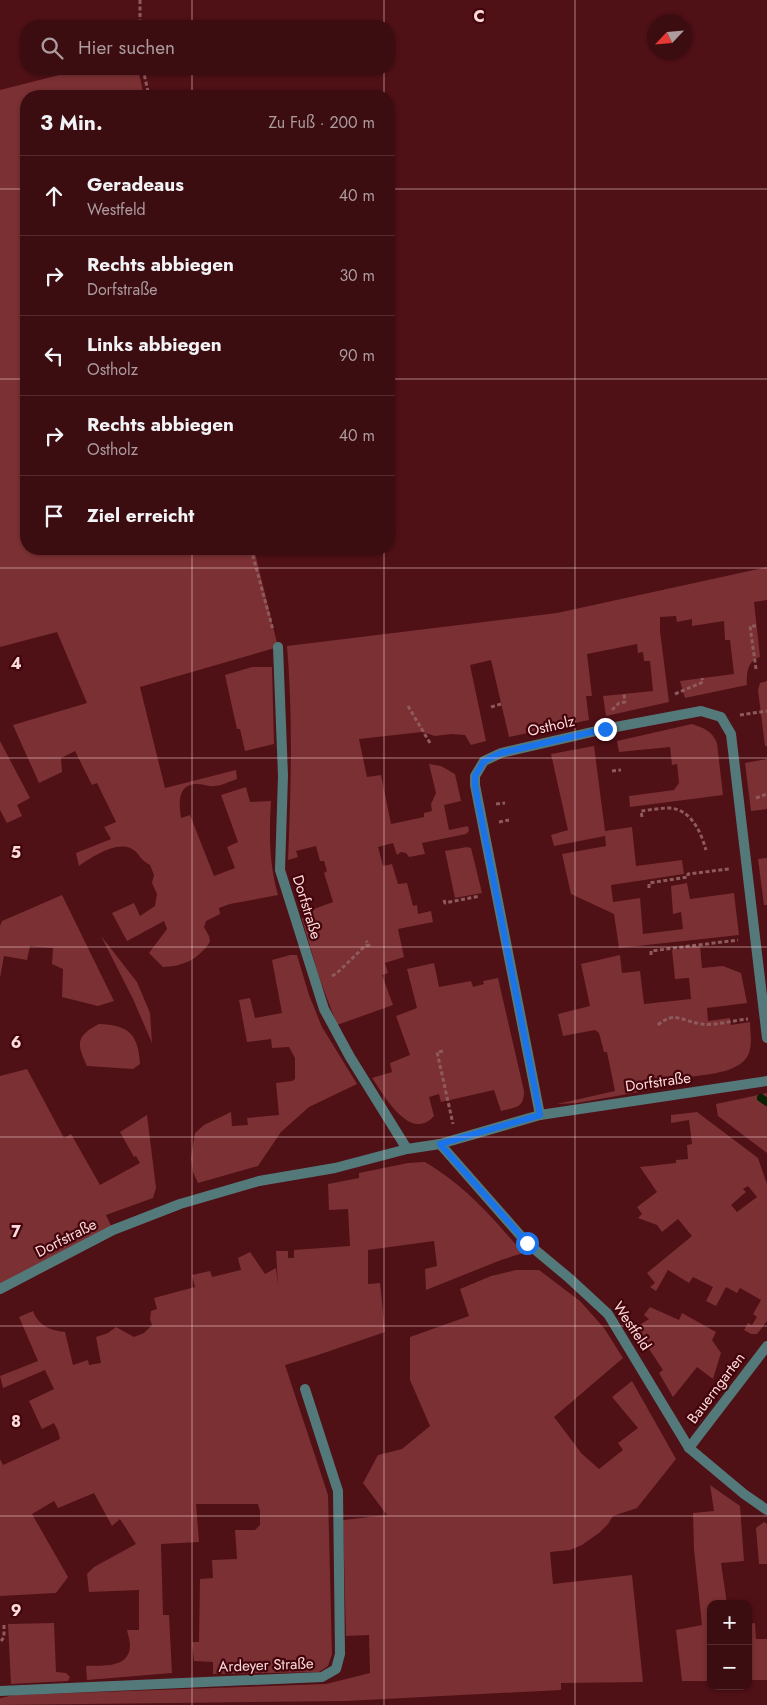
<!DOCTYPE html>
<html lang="de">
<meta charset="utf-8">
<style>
:root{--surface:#3b0c10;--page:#461a1e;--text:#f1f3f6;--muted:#ac9b9f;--line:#542c30}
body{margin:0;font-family:Jost,sans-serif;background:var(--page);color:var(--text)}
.controls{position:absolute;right:15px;bottom:15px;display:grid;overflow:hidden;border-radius:10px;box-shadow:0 1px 4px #0004}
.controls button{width:45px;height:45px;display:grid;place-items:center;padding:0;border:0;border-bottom:1px solid var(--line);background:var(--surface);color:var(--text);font:25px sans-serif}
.compass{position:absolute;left:647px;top:15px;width:45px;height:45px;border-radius:50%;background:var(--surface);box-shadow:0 1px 4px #0004;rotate:244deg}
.stop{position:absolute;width:15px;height:15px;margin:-11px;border:4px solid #1a73e8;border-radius:50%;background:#fff}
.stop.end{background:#1a73e8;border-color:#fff;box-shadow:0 1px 5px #0008}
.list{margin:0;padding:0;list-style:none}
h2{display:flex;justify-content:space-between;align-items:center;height:65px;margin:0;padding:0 20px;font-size:21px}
h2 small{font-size:16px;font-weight:400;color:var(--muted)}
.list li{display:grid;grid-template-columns:32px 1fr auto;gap:15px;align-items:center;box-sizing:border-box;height:80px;padding:0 20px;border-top:1px solid var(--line)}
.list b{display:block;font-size:19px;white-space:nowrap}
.list p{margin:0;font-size:16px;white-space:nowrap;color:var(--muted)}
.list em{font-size:16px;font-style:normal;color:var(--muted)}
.icon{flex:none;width:28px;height:28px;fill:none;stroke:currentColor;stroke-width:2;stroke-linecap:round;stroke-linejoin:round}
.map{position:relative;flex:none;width:767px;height:1705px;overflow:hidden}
.search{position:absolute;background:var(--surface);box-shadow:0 1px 4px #0004;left:20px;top:20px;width:375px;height:55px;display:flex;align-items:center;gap:12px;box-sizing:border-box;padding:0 18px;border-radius:20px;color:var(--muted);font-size:19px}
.panel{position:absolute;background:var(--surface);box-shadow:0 1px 4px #0004;left:20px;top:90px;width:375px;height:465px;border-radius:20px}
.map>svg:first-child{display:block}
</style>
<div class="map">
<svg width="767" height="1705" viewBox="0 0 767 1705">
<rect width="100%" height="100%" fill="#4f1016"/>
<g fill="#7b3033" fill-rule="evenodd">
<path d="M83 69H138L144 96H26V549H254L278 647 140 687 165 788 236 770 237 779C230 781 222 786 214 786 208 787 203 784 197 784 177 784 179 804 181 818L190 815 214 876 235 868 227 847 238 842 221 795 246 787 250 802 271 801C269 833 269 864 278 895L230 904 219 908 220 914 206 921 204 927 209 936 210 942C199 959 182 967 163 967L149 953 167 929 164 921 127 941 112 913 134 903 140 916 155 906 157 894 152 883 154 875 150 865C141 860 141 857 135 851 120 838 92 857 79 866L76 853 111 839 104 827 116 822 97 783 92 785 75 751 61 758 62 772 39 783 13 725 87 703 57 632 0 647V90Z"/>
<path d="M767 567V600L754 602 760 657C748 660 746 673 747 685L685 698 680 681 734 674 730 640H725L724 621 692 626V619L677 622 676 616 660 617V631L669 702 606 716 603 696 653 691 650 661H644L643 652 638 653 637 644 587 654 592 696H586L589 720 509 737 491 660 470 665 486 741 471 745 465 735 452 734 435 736 422 732 359 739 367 777 381 775 391 824 424 817V813L432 811 431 804 436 793 429 764 441 766 455 774 461 801 444 805 449 830 468 826 469 831 466 834 422 843 425 854 409 857 406 853 401 852 397 855 393 843 378 847 383 866 392 864 398 884 407 883 413 906 417 905 418 914 431 911 433 922 398 929 404 957 385 963 388 973 382 975 393 1005 337 1025 319 977 302 919 314 909 333 902 324 873 327 871 324 861H320L316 846 296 851 298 857 288 860C291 789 293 717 287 646L557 613Z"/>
<polygon points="252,667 272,667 274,744 245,751 240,729 237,729 225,675"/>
<polygon points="767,681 767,746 765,746 758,690 760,683"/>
<path d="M692 724C704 728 712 731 717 743L723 795 630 807 629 796 674 790 679 783 677 764 672 765 670 747 619 752 617 741Z"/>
<polygon points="0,741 30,798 17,805 22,816 7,823 0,810"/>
<polygon points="594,746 605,831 632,827 636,866 682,860 684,874 611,885 613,902 640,898 643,934 683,929 681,912 673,914 671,886 687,883 690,899 734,893 739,935 619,948 614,914 571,894 562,854 606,846 605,836 554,846 551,835 568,830 551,754"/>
<polygon points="767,759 767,809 751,811 745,763"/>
<polygon points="467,847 471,848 482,893 455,898 445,851"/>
<polygon points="767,858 767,905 764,905 758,859"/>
<polygon points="62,895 114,1001 98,1006 62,997 63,969 52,964 53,948 30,946 27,960 4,956 0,978 0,926 2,921"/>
<polygon points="101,936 137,982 150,1013 152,1043 133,999"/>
<path d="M700 946 702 968 723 966 741 973 747 1003 707 1008 708 1021 730 1018 731 1025 750 1022C750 1031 752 1041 750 1049 746 1073 708 1074 689 1077L690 1083 577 1103 557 1104 615 1091 607 1052H604L599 1033 595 1030 563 1036 558 1014 590 1006 581 964 620 955 622 973 640 971 644 1004 691 999 689 978 675 979 672 950Z"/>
<polygon points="290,955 297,955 309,995 322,1027 357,1084 309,1107 281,1132 258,1166 198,1183 193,1172 191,1158 195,1133 204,1125 231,1112 232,1126 248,1125 247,1118 279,1115 276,1083 292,1081 295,1079 295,1058 289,1047 272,1048 271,1039 247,1042 239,1000 250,998 255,1018 282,1013 272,960"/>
<path d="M434 963 439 987 471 981 473 987 484 984 483 981 498 978 524 1091C524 1109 515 1107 501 1111L494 1090 441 1102 439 1094 429 1097 434 1116C410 1143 384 1095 372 1078L392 1072 390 1063 410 1055 396 1016 417 1008 407 969Z"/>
<path d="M99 1024C129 1025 138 1034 140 1064L133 1069 87 1066C76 1043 76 1036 99 1024Z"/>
<polygon points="27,1069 64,1138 71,1134 100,1185 140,1163 136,1156 134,1157 120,1132 147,1115 156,1188 153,1198 106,1215 113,1230 0,1289 0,1076"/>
<polygon points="767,1093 767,1153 718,1116 716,1104"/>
<path d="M697 1112 758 1158 767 1184V1321L757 1334H751L744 1330 748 1323 752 1325 757 1317 753 1314 761 1300 740 1288 737 1293 726 1287 716 1306 706 1301 713 1287 693 1277 689 1283 668 1270 656 1291 650 1287 655 1283 647 1273 692 1236 678 1219 662 1232 657 1225 638 1218 642 1214 637 1207 657 1192 640 1167 676 1163V1160L688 1159 687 1145 692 1144 689 1120 671 1123V1115ZM748 1186 757 1197 737 1212 731 1205 746 1192 743 1189Z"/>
<path d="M425 1162C467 1187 492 1217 523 1253L501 1260 426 1290 425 1269 437 1266 434 1241 368 1250V1284L380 1283 385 1332 315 1356 285 1365 328 1495 332 1654 328 1666 319 1672 213 1674V1662L194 1661 192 1642H199L200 1579 213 1578 212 1560 237 1559 235 1530H255L260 1525V1511L258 1504H196L199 1542 161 1544 163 1615H169L172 1673 87 1680 86 1666C102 1665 129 1669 130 1646 130 1641 128 1635 127 1630H139V1590L89 1592 87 1574 94 1567 136 1544 120 1519 112 1526 94 1493 58 1508 54 1501 32 1514 68 1577 56 1593 0 1596V1459L3 1465 60 1439 58 1431 54 1423 42 1429 29 1401 54 1389 45 1370 3 1388 0 1376 38 1361 19 1317 33 1311C39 1326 49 1330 65 1332L73 1365 88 1360 89 1365 101 1363 96 1337 108 1333 116 1327 134 1337 144 1333 152 1325 150 1319 151 1311 157 1309 154 1298 195 1287 192 1275 210 1271 212 1277 241 1270 238 1258 250 1252 265 1274 276 1268 278 1285 276 1251H288V1258H294V1250L350 1246 348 1209 329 1210 328 1184 359 1178V1173L408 1163Z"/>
<polygon points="516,1270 539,1270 580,1301 604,1328 623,1358 554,1417 582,1454 599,1469 623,1450 618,1443 638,1428 612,1397 632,1381 676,1459 637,1508 613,1516 608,1524 599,1533 582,1545 570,1550 550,1552 553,1584 632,1575 643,1682 561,1683 561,1690 346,1701 0,1705 0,1698 14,1695 326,1684 370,1673 369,1635 346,1636 343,1520 387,1515 363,1483 378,1455 402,1449 430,1426 410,1380 410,1337 469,1316 460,1289 491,1276"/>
<polygon points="650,1307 679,1320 682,1313 716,1332 712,1340 721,1353 713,1379 697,1367 673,1397 659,1373 663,1370 635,1328 649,1319 644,1315"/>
<polygon points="710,1485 740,1506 744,1561 721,1563 727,1604 711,1604 711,1681 682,1681 676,1630 702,1625 694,1549 693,1513 714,1511"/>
<polygon points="764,1522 767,1524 767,1564 759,1564 756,1528"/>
<polygon points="54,1623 56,1672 66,1673 70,1677 68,1681 11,1684 8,1624"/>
<polygon points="755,1623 756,1639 767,1639 767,1680 748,1680 748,1624"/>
</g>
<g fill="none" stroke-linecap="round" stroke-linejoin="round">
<polyline stroke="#082203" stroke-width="8" points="761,1098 767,1102"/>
<g stroke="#8e5a5d" stroke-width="3" stroke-dasharray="4 2.5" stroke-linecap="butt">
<polyline points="140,0 140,26"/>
<polyline points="143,69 149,96"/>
<polyline points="251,549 273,630"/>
<polyline points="756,669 750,626 756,626"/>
<polyline points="675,694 703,682 702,678"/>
<polyline points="408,706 430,743"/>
<polyline points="491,707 501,704"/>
<polyline points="612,710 619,703 625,702 624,694"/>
<polyline points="740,715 767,711"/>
<polyline points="612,771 621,770"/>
<polyline points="756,798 767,794"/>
<polyline points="496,804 505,803"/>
<path d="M642 817 641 811C650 810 660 808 669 808 691 809 701 832 706 850"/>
<polyline points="499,822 509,820"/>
<polyline points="649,888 649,883 688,877 688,874 729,869"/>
<polyline points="444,900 445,903 480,896"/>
<polyline points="651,955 651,951 738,940"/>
<polyline points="332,976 337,973 365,946 369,945 366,941"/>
<path d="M658 1025C674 1010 684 1022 702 1024 714 1026 735 1020 748 1019"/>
<polyline points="443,1051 437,1052 453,1124"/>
<polyline points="1,1641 4,1637 4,1624"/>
</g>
<g stroke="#54797b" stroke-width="10">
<polyline points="278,647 283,776 280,870 324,1009 350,1057 407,1149"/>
<polyline points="0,1691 322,1677 336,1669 340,1654 338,1491 305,1389"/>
</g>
<g stroke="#54797b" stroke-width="10">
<polyline points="540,1115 475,785 475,776 484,761 501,753 605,729 701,711 721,717 731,734 767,1038"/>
<polyline points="440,1144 527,1243 569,1278 608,1314 689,1448 744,1494 767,1510"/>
<polyline points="0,1289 113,1230 180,1204 259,1181 335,1168 407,1149 440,1144 540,1115 767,1081"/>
<polyline points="689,1448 767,1346"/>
</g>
</g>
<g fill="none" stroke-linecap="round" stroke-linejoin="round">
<polyline stroke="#1a73e8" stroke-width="6" points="527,1243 440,1144 540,1115 478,802 475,785 475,776 484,761 501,753 605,729"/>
</g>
<path fill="none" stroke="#fcdbda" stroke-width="1" stroke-opacity="0.55" d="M192 0V26M384 0V26M575 0V1705M192 69V96M384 69V96M0 189H26M389 189H767M0 379H26M389 379H767M192 549V1705M384 549V1705M0 568H767M0 758H767M0 947H767M0 1137H767M0 1326H767M0 1516H767"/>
<g text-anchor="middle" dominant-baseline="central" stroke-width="4.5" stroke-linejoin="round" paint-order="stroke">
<g font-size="15" fill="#fcdbda" stroke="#43040c">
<text transform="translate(551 726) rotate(-13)">Ostholz</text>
<text transform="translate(307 907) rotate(73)">Dorfstraße</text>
<text transform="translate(658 1082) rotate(-8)">Dorfstraße</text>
<text transform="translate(66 1238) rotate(-27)">Dorfstraße</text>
<text transform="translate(632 1326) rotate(56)">Westfeld</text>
<text transform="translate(716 1388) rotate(-53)">Bauerngarten</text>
<text transform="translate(266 1665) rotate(-2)">Ardeyer Straße</text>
</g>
</g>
<g font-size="16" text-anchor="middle" font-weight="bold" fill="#fcdbda" stroke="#43040c" stroke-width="4.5" stroke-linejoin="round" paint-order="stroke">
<text x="479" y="22">C</text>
<text x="16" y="669">4</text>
<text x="16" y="858">5</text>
<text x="16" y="1048">6</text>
<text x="16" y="1237">7</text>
<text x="16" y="1427">8</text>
<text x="16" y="1616">9</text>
</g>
</svg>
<div class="controls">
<button>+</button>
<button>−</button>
</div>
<svg class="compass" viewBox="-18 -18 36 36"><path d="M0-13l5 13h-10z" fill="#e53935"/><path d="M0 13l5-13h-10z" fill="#ac9b9f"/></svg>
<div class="stop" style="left:527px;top:1243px"></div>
<div class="stop end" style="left:605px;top:729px"></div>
<div class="search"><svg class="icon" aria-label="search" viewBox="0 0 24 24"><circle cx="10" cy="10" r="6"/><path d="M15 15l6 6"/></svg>Hier suchen</div>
<section class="panel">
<h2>3 Min.<small>Zu Fuß · 200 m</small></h2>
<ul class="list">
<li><svg class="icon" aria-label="ahead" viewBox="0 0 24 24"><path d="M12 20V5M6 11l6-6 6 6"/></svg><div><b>Geradeaus</b><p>Westfeld</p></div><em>40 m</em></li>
<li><svg class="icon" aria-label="right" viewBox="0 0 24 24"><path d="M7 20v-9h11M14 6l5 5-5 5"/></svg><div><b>Rechts abbiegen</b><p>Dorfstraße</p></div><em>30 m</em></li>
<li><svg class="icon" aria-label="left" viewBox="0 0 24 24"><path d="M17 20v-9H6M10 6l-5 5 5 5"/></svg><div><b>Links abbiegen</b><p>Ostholz</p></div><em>90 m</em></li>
<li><svg class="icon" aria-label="right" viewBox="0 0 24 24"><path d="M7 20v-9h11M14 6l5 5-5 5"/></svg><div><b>Rechts abbiegen</b><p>Ostholz</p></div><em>40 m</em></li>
<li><svg class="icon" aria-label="arrive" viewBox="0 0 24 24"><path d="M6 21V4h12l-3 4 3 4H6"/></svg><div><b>Ziel erreicht</b></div></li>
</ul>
</section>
</div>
